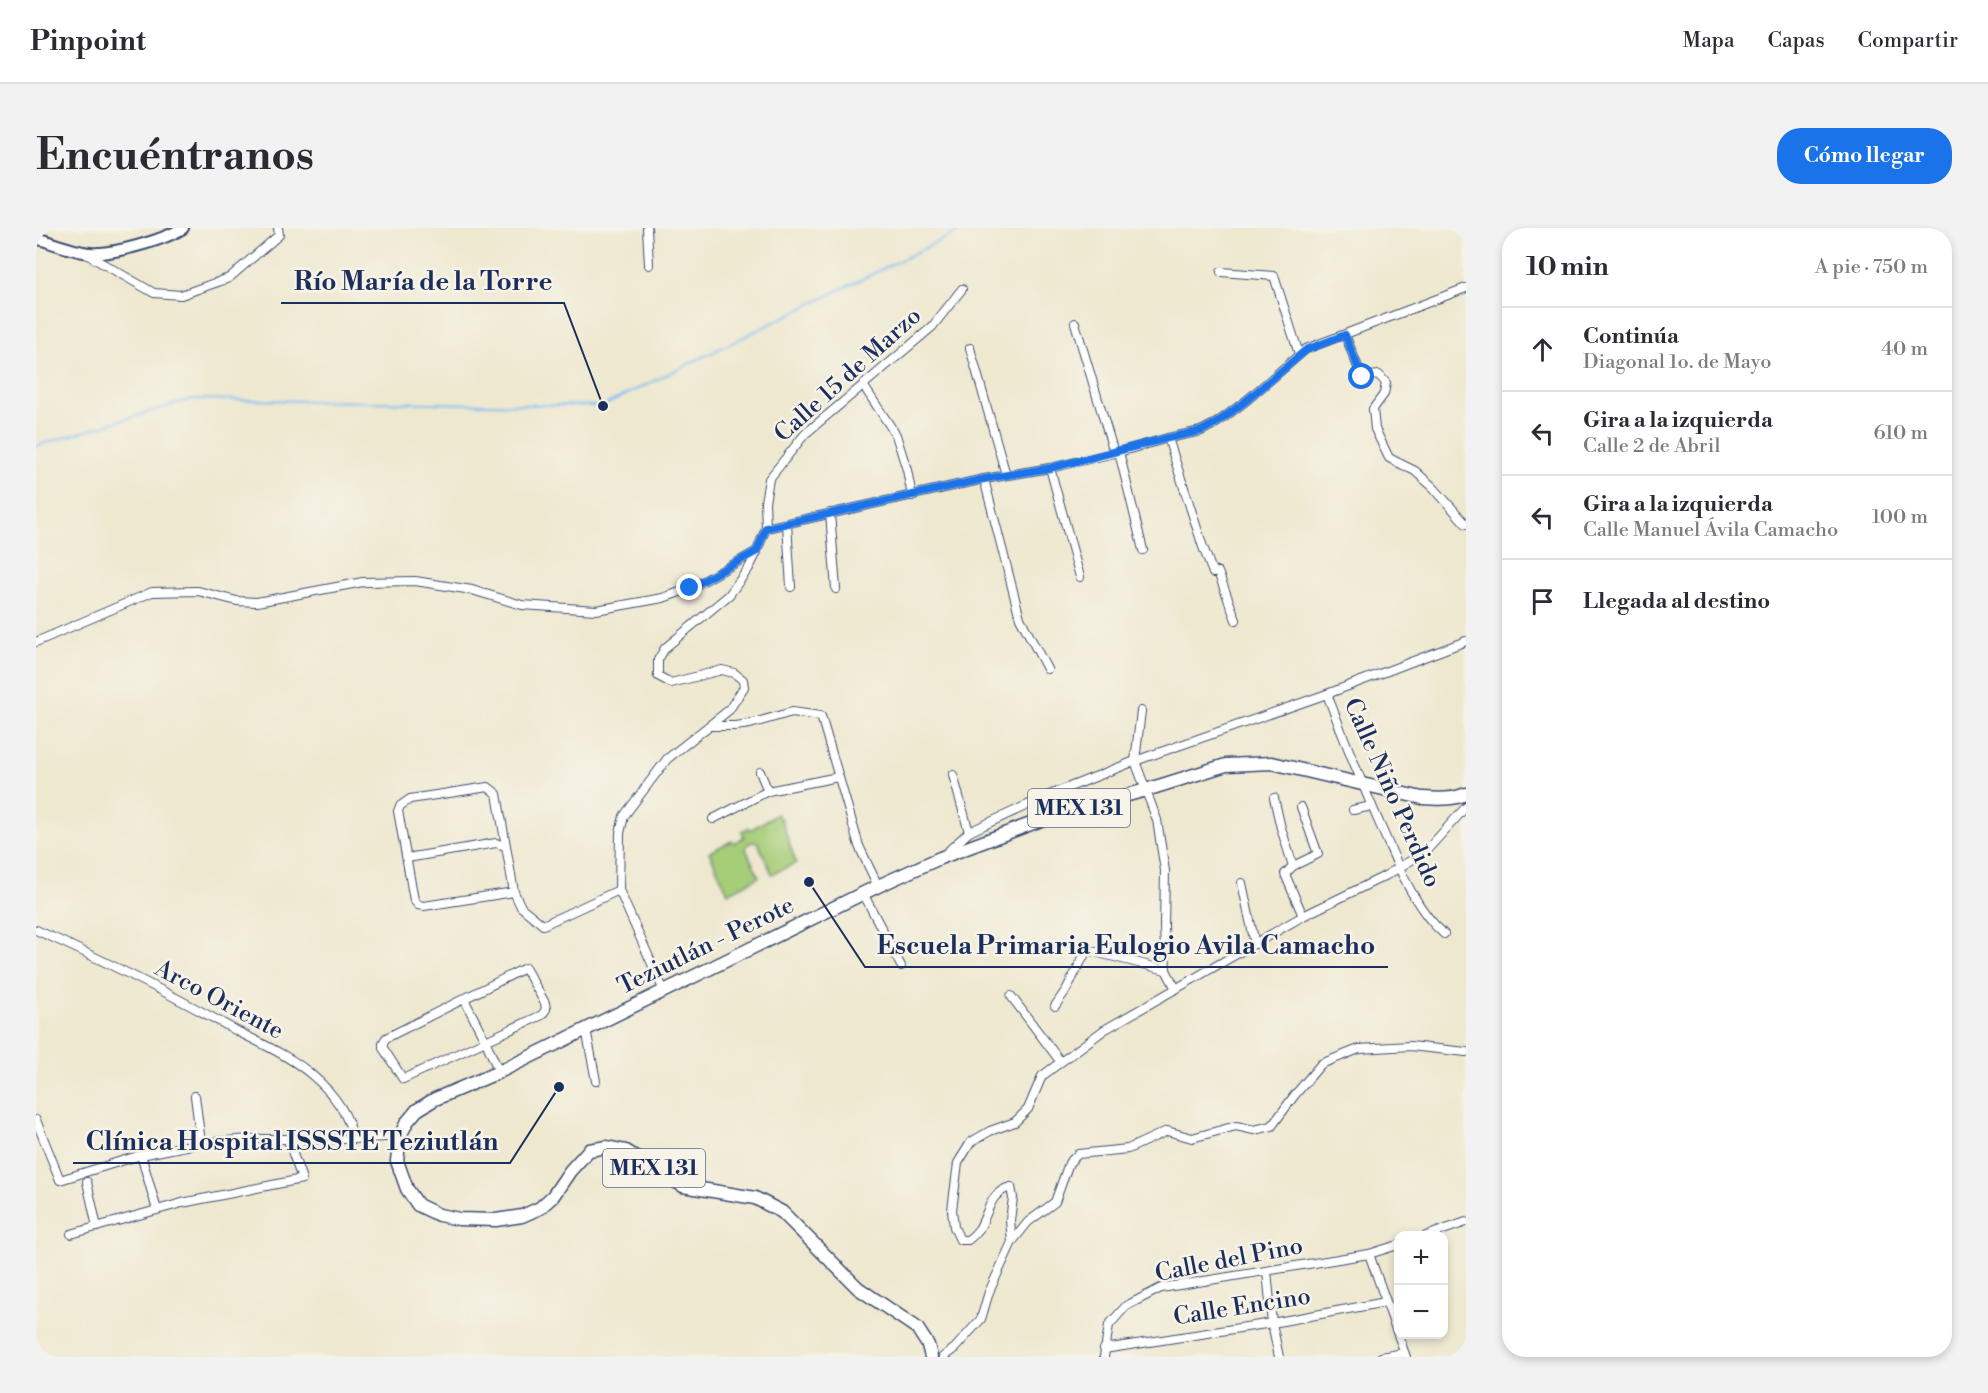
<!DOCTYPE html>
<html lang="es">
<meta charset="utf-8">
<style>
:root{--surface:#fff;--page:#f2f2f3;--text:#2b2b33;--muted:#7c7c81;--line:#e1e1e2;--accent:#1a73e8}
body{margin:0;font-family:"Libre Bodoni",serif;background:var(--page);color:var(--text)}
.controls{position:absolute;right:18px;bottom:18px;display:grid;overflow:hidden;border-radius:12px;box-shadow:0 3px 9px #0003}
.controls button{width:54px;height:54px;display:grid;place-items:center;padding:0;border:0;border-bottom:2px solid var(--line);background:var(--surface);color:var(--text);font:30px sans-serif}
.stop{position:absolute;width:18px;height:18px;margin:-14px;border:4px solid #1a73e8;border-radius:50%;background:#fff}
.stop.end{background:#1a73e8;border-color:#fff;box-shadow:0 2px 6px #0008}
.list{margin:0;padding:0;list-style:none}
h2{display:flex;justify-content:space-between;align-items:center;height:78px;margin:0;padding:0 24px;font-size:26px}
h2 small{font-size:20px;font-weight:400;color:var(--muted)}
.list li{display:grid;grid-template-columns:39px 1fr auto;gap:18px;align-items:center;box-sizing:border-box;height:84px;padding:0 24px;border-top:2px solid var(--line)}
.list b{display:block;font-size:22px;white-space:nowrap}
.list p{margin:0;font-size:20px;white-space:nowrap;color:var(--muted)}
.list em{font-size:20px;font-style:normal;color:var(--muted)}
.icon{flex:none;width:33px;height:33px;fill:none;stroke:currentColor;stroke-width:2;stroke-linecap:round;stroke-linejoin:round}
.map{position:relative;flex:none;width:1430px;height:1129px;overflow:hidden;border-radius:24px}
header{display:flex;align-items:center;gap:36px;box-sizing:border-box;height:84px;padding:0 30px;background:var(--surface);border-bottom:2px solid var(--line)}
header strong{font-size:28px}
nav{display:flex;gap:33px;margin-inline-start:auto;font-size:21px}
.intro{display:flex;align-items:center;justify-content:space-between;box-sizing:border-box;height:144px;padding:0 36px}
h1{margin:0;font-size:42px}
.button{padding:15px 27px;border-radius:24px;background:var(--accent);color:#fff;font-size:21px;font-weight:700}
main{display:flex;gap:36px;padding:0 36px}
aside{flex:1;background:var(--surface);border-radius:24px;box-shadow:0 3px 9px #0003}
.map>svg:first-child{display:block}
</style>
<header>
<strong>Pinpoint</strong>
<nav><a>Mapa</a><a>Capas</a><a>Compartir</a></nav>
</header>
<div class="intro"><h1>Encuéntranos</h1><a class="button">Cómo llegar</a></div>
<main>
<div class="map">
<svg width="1430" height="1129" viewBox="0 0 1430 1129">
<rect width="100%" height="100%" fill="#f7f3e8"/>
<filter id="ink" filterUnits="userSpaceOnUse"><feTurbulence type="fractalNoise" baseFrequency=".0167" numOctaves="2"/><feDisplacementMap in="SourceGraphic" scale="12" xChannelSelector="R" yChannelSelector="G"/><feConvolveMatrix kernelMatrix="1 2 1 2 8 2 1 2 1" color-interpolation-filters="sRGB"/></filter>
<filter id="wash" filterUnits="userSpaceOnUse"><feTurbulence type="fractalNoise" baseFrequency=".008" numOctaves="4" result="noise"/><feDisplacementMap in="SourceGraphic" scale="24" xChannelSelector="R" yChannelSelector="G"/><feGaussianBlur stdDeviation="1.35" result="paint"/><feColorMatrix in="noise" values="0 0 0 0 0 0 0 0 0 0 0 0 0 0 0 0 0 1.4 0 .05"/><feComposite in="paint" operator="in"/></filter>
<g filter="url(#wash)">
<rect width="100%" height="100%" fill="#eee8cf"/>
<polygon fill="#a6cd78" stroke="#607e6b" stroke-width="1.5" points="741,586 743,591 745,590 760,635 736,646 722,615 718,613 712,616 710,621 723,649 692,665 673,624 696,613 698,615 708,609 706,603 712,600 714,602"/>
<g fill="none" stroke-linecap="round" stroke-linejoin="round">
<polyline stroke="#7fbcf2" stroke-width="2" points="0,218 156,171 567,178 930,0"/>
</g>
</g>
<g filter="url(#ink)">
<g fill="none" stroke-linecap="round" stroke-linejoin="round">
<g stroke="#3b4b6f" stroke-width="10">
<g id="minor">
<polyline points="611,0 613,37"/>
<polyline points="50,26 118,65 145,67 193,50 243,7 242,0"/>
<polyline points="1185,44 1238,48 1263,126"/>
<polyline points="1039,95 1078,225"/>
<polyline points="1309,107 1326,149 1343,147 1350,155 1348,166 1337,181 1339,201 1353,230 1379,243 1397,259 1430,296"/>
<polyline points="934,120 970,247"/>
<polyline points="827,157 860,207 871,242 876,268"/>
<polyline points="1132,210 1167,319 1177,345 1182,344 1200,392"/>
<polyline points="1083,224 1107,322"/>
<polyline points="1014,240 1044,349"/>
<polyline points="948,251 984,390 1011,441"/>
<polyline points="794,285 800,361"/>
<polyline points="751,296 755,359"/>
<polyline points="730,300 948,251 1014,240 1083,224 1132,210 1165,203 1182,194 1211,172 1270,121 1430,60"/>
<polyline points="0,414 116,364 162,363 201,373 221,374 327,354 379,353 436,362 486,377 560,382 627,370 655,360 721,323 730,300 729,274 733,251 769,206 896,99 926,61"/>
<path d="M1291 466C1309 514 1328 561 1349 608 1364 642 1380 682 1408 706"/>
<polyline points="1105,483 1099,533 1121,592 1129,643 1128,699 1130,742 1140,761"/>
<polyline points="673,498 699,498 714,496 756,484 785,488 823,618 842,658"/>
<polyline points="724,544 732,563"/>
<polyline points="917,547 933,604"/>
<polyline points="1238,570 1245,600 1257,638"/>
<polyline points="1265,579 1282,626 1257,638 1249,646 1267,688"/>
<polyline points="1317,582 1336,578"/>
<polyline points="677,591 732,563 802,549"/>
<polyline points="909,626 933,604 1011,568 1099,533 1291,466 1430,413"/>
<polyline points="371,630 460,615 469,618"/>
<polyline points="1206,655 1219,716"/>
<polyline points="478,664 388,678 382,677 378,672 362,583 364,578 374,571 452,559 461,566 478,664 485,679 507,697 583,662"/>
<polyline points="827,665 865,738"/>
<path d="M0 702C68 732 136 767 201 803 226 816 254 828 276 847 296 864 313 886 317 911"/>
<polygon points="489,740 509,775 510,781 506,787 367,851 347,820 347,815 350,810"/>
<polyline points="628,763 583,662 584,605 588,588 631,531 693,482 708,459 707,452 698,445 686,442 635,455 622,448 622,432 629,420 693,367 713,340 721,324"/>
<polyline points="975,768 1024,833"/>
<polyline points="428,771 450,814 463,844"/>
<polyline points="1019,778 1030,762 1051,722 1130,742"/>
<polyline points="550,801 560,853"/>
<polyline points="159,868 165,915"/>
<polyline points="0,892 24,952 105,927 165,915 214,911 317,911 364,908"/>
<polyline points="105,927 121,982"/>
<polyline points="51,954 61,999"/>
<polyline points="35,1006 146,975 266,951 252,912"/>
<polyline points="1390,1008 1430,994"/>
<polyline points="976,1014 992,994 1019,974 1033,935 1042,926 1092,921 1131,903 1156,910 1200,898 1218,902 1236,898 1258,868 1285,836 1323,821 1374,818 1430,824"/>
<polyline points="1333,1026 1370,1129"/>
<polyline points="1231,1043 1236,1095 1243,1129"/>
<polyline points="1068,1121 1236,1095 1350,1074"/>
<path d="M907 1129 919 1120 945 1091 953 1064 976 1014 974 992 977 970 975 959C953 964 953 985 943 1001 940 1005 936 1009 932 1012H924L918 999 916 982 922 935 935 914 954 903 979 894 992 881 1006 848 1068 802 1267 688 1349 648 1389 624 1430 579"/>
<polyline points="1068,1129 1073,1097 1090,1078 1125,1060 1333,1026 1362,1017"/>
<polyline points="1345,1129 1368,1125"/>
</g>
</g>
<g stroke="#3b4b6f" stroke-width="14">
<path id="secondary" d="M0 10C17 15 36 23 54 25 76 27 128 12 147 0"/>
</g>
<g stroke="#3b4b6f" stroke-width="15">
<path id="primary" d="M895 1129 892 1117 881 1100 822 1060 746 984 719 970 647 958 590 923 571 919 553 922 534 943 517 968 504 980 486 988 460 992 423 991 403 987 382 977 371 961 361 933 364 908 371 894 381 882 399 871 463 844 842 658 904 630 1016 588 1110 562 1190 537 1236 535 1386 570C1402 571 1416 572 1430 566"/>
</g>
<use href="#minor" stroke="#fff" stroke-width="8"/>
<use href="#secondary" stroke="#fff" stroke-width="10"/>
<use href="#primary" stroke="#fff" stroke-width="12"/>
</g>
</g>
<g fill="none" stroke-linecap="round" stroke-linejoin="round" filter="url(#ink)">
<polyline stroke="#1a73e8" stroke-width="8" points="654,360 721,323 730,300 948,251 1014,240 1132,210 1165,203 1182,194 1211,172 1270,122 1309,107 1326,149"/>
</g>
<g text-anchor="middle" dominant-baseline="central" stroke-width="5" stroke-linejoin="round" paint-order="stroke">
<g fill="#f7f3e8" stroke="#5d6a87" stroke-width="1.5">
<rect x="992" y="561" width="102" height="38" rx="4.5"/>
<rect x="567" y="921" width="102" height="38" rx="4.5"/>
</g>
<g font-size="22" font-weight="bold" fill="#1b2f5e">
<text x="1043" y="580">MEX 131</text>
<text x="618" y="940">MEX 131</text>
</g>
<g font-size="24" fill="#1b2f5e" stroke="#f7f3e8">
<text transform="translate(812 147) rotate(-42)">Calle 15 de Marzo</text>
<text transform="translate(1356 565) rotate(66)">Calle Niño Perdido</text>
<text transform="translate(670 718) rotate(-26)">Teziutlán - Perote</text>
<text transform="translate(183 772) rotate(28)">Arco Oriente</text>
<text transform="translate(1193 1032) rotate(-11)">Calle del Pino</text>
<text transform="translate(1206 1079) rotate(-9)">Calle Encino</text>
</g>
</g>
<path fill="none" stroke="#1b2f5e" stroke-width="2" d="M567 178L528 75H245M773 654L829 739H1352M523 859L474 935H37"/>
<g fill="#1b2f5e" stroke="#f7f3e8" stroke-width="2">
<circle cx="567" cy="178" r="6"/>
<circle cx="773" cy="654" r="6"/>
<circle cx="523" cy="859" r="6"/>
</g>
<g font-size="26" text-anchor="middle" font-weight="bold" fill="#1b2f5e" stroke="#f7f3e8" stroke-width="5" stroke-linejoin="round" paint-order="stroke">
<text x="387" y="62">Río María de la Torre</text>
<text x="1090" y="726">Escuela Primaria Eulogio Avila Camacho</text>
<text x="256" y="922">Clínica Hospital ISSSTE Teziutlán</text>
</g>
</svg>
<div class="controls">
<button>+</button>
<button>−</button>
</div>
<div class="stop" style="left:1326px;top:149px"></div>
<div class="stop end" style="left:654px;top:360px"></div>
</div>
<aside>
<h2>10 min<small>A pie · 750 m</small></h2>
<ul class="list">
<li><svg class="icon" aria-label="ahead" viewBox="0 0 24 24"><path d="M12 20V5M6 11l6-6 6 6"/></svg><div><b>Continúa</b><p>Diagonal 1o. de Mayo</p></div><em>40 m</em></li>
<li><svg class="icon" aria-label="left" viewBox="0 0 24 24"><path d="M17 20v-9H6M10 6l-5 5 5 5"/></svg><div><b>Gira a la izquierda</b><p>Calle 2 de Abril</p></div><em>610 m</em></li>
<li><svg class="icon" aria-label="left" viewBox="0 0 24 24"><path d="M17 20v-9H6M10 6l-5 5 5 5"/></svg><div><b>Gira a la izquierda</b><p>Calle Manuel Ávila Camacho</p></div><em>100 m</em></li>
<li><svg class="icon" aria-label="arrive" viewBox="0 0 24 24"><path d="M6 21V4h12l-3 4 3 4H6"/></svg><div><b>Llegada al destino</b></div></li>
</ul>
</aside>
</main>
